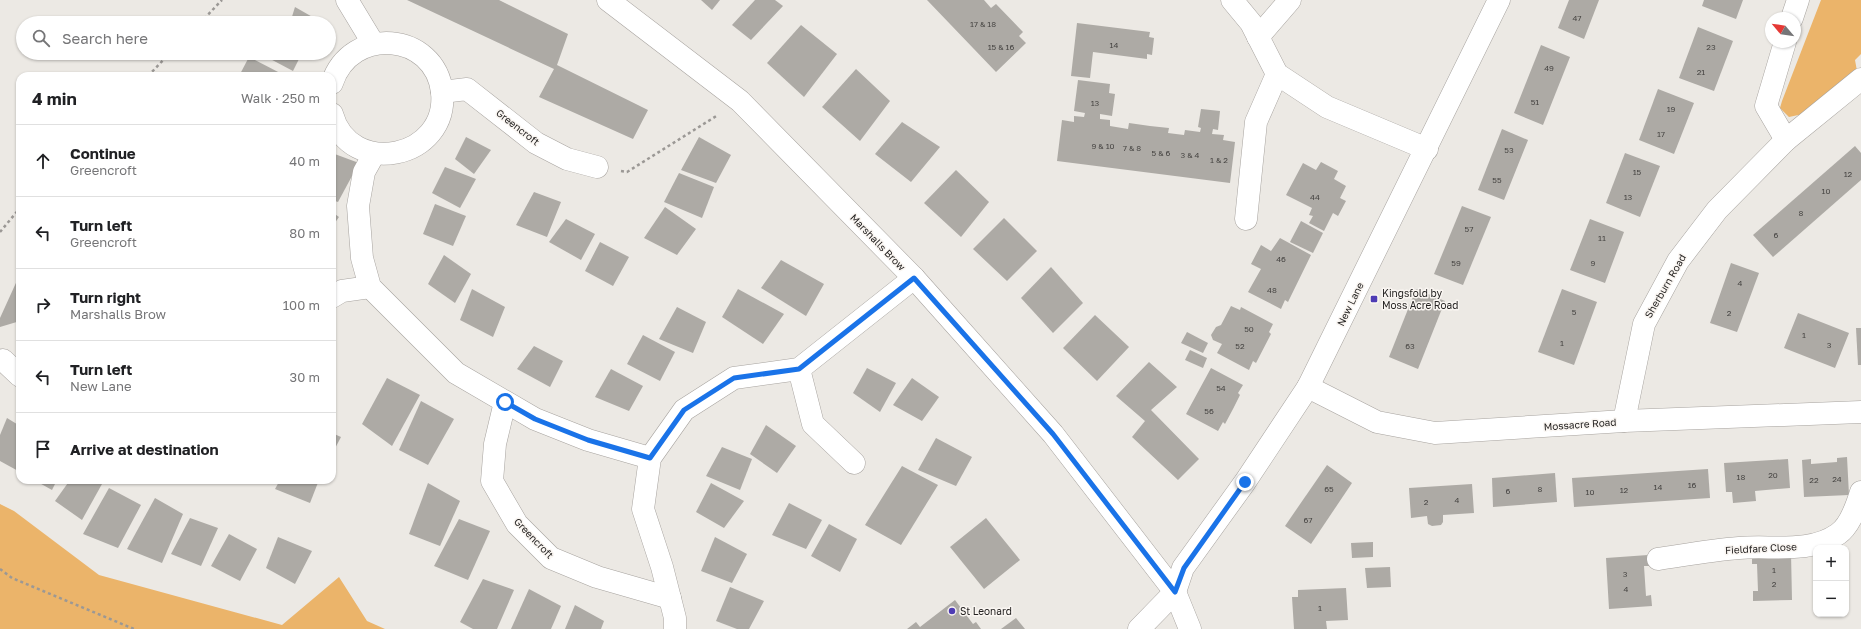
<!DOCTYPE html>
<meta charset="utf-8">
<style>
:root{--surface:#fff;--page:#f2f2f2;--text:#202124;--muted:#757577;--line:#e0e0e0}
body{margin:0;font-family:"Golos Text",sans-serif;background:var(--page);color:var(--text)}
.controls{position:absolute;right:12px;bottom:12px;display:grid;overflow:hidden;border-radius:8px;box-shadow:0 1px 3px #0004}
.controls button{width:36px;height:36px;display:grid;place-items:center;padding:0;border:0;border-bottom:1px solid var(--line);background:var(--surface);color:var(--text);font:20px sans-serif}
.compass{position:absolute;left:1765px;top:12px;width:36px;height:36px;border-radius:50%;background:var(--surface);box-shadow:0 1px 3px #0004;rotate:299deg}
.stop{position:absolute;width:12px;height:12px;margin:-9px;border:3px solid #1a73e8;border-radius:50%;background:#fff}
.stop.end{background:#1a73e8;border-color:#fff;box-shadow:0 1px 4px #0008}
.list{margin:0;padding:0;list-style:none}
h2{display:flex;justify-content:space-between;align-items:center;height:52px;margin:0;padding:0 16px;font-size:17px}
h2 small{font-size:13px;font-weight:400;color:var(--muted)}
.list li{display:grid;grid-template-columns:26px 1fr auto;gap:12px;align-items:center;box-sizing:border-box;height:72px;padding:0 16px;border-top:1px solid var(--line)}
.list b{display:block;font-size:15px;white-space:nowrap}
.list p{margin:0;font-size:13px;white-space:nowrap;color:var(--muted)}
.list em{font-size:13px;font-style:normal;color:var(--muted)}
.icon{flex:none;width:22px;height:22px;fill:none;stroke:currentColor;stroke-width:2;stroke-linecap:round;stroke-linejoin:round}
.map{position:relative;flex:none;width:1861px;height:629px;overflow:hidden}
.search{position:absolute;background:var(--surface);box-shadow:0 1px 3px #0004;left:16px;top:16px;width:320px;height:44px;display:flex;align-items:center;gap:10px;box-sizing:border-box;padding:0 14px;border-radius:22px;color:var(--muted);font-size:15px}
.panel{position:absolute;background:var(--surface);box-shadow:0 1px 3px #0004;left:16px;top:72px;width:320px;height:412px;border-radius:12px}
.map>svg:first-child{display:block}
</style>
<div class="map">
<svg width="1861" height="629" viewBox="0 0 1861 629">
<rect width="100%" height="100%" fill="#ece9e4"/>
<g fill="#ebb46a">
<polygon points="1821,0 1861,0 1861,54 1855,60 1857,71 1803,114 1789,117 1780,108 1782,101"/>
<polygon points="0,504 14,511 99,575 282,625 339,577 367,621 385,629 0,629"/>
</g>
<g fill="#adaaa5">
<polygon points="407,0 499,0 568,34 557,65 648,110 633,139 539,97 554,69"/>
<polygon points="701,0 720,0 712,10"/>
<polygon points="755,0 775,0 783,6 751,40 732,25"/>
<polygon points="927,0 984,0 991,8 996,4 1023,32 1019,36 1026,43 996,72"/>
<polygon points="1569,0 1599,0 1584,39 1558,28"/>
<polygon points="1704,0 1743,0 1736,19 1702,6"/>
<polygon points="295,7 316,19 314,23 290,23"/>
<polygon points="1077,23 1150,32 1149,37 1154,38 1152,55 1147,54 1147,59 1093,52 1090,78 1071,76"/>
<polygon points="801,25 837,54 804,97 767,63"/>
<polygon points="1698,27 1733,41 1714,91 1679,78"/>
<polygon points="1541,45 1570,57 1543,125 1514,113"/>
<polygon points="259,53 302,53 293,71"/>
<polygon points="249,57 282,74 281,76 239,76"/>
<polygon points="856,69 890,101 860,141 822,107"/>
<polygon points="1078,80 1110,84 1109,93 1115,94 1112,116 1100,114 1100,119 1110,120 1110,126 1128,129 1129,123 1150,126 1169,128 1168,133 1184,135 1185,130 1200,132 1201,128 1198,127 1201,109 1220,111 1218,130 1213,129 1212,134 1224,135 1223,140 1235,142 1230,183 1057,161 1062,120 1074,122 1074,116 1084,117 1085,113 1074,111"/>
<polygon points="1658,89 1694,103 1674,154 1639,140"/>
<polygon points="902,122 940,147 911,182 875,154"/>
<polygon points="1502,129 1528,140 1504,200 1478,190"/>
<polygon points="466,137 491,150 474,174 455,159"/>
<polygon points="699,137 731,155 716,183 681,170"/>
<polygon points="1855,146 1861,153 1861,180 1773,257 1753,235"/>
<polygon points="332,153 359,163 338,202 332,200"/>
<polygon points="1625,153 1660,166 1640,217 1606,203"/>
<polygon points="1321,162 1338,171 1334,179 1346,186 1340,198 1346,201 1338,216 1333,213 1324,231 1309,223 1313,216 1309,215 1312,208 1286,195 1303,163 1316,170"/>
<polygon points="445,167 476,179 460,208 432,193"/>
<polygon points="956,170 989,202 961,237 924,203"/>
<polygon points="679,173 714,187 702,218 664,202"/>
<polygon points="534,192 561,202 547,237 516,225"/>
<polygon points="435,204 466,216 453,246 423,234"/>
<polygon points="1462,206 1491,217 1463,285 1434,274"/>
<polygon points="665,207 696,229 677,255 644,238"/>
<polygon points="332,212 339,217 332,227"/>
<polygon points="1004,218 1037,251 1007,281 973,249"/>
<polygon points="566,219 595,234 581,260 549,242"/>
<polygon points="1590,219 1624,232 1605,283 1570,270"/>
<polygon points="1301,221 1323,233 1313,253 1290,242"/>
<polygon points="1280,238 1311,255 1288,302 1285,300 1281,309 1248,292 1261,269 1251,264 1261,245 1271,251"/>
<polygon points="600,242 629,257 613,286 585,271"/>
<polygon points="444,255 471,274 455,303 428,284"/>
<polygon points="781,260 824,284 806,316 761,288"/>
<polygon points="1731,263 1759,273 1737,332 1710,323"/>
<polygon points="1051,267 1083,303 1053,333 1021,298"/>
<polygon points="20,274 20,321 0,327 0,318"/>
<polygon points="472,289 505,307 493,337 460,320"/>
<polygon points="738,289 784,314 763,344 722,317"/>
<polygon points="1416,289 1445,301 1418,369 1389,357"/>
<polygon points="1562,289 1597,302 1574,365 1538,352"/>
<polygon points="1231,306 1240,310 1241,307 1273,324 1269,332 1271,334 1256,363 1253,361 1249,370 1217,353 1222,344 1213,340 1211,335 1216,327 1221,325"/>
<polygon points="677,307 706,322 693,353 659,339"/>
<polygon points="1798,313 1849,333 1835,368 1784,348"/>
<polygon points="1095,315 1129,347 1097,381 1063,348"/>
<polygon points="1856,328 1861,328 1861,365 1858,365"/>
<polygon points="1187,332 1208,343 1203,353 1181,343"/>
<polygon points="643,335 675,352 660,381 627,364"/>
<polygon points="534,346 563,361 550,387 517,369"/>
<polygon points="1190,350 1207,358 1203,368 1185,360"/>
<polygon points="1149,362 1177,387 1151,410 1199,459 1178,480 1132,437 1145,421 1116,396"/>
<polygon points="867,368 896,383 880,412 853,393"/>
<polygon points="1211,368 1243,385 1238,393 1240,395 1233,409 1225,424 1223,422 1218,431 1186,414"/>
<polygon points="611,369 643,386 629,411 595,397"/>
<polygon points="387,378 420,395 392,446 362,424"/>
<polygon points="912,378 939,397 922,421 893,405"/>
<polygon points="421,401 454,419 428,465 399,450"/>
<polygon points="7,418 20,426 20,472 0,461 0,435"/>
<polygon points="766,425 796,446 777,473 750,454"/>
<polygon points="332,433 341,437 332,454"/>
<polygon points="936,438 972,457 956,486 918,470"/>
<polygon points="722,447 752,459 740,490 706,476"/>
<polygon points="1847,457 1849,495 1804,497 1802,460 1811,459 1811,464 1837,462 1837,458"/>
<polygon points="1788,459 1790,488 1755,491 1756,501 1733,503 1732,492 1726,492 1724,463"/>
<polygon points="1327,465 1352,483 1311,544 1285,526"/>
<polygon points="902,466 938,485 901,545 865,525"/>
<polygon points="1708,469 1710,498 1574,507 1572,478"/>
<polygon points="1555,473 1557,502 1493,507 1492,478"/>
<polygon points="34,480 57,480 52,490"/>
<polygon points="70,480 95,480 102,484 82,520 55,501"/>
<polygon points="280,480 319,480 310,503 275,489"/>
<polygon points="428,483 460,501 440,546 409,534"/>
<polygon points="711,483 744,501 724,528 696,512"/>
<polygon points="1472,484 1474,513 1443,515 1443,522 1441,525 1432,526 1428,524 1427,516 1411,518 1409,488"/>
<polygon points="109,488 141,505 118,548 83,534"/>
<polygon points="155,498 183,514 162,563 127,549"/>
<polygon points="789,503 822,520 806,549 772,535"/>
<polygon points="190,518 218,528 201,566 171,554"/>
<polygon points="986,518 1020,560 984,589 950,547"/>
<polygon points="459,519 490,531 468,580 434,566"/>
<polygon points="829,524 857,539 840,572 811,556"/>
<polygon points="229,534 257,549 240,581 211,566"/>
<polygon points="278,537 312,551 295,584 266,568"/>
<polygon points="715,537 747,554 732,583 701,571"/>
<polygon points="1373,542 1373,557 1352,558 1351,543"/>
<polygon points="1791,553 1792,600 1753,601 1753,591 1758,591 1757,564 1752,564 1752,554"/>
<polygon points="1648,555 1649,566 1644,566 1646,596 1651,595 1652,606 1609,609 1606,558"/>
<polygon points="1390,567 1391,587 1367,588 1365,568"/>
<polygon points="483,579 514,590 497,629 473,629 460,622"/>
<polygon points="730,587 764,601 749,629 737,629 716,621"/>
<polygon points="1346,588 1348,620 1326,621 1327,629 1294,629 1292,597 1298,597 1298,590"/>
<polygon points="529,589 561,606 551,629 511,629"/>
<polygon points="955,600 973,624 976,622 981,629 907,629 916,622 920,627"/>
<polygon points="575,605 604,621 601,629 565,629"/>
<polygon points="1016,618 1025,629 1001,629"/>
</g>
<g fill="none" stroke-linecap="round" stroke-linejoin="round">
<g stroke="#a7a39f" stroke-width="23">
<g id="minor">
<polyline points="347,0 373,43"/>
<polyline points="608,0 740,101 914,278 1053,434 1175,592 1190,629"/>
<polyline points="1232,0 1251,23 1277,74 1327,107 1427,149"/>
<polyline points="1792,18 1798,0"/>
<polyline points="1258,37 1290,0"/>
<polyline points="1785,42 1766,106 1786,140"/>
<path d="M332 83C351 25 435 32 442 92 449 159 350 179 332 114"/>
<polyline points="442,92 467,89 536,143 567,159 597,167"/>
<polyline points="374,154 364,172 358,206 362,258 370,287 456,373 535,419 588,440 650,458"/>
<polyline points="1246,219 1256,122 1277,74"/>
<polyline points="332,297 342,291 370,287"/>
<polyline points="3,360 20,376"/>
<polyline points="799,369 813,424 854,463"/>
<polyline points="1308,387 1377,422 1435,433 1624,421 1861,412"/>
<polyline points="505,402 495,444 492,481 517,524 551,558 597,577 670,598"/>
<polyline points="1624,421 1644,324 1678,261 1717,210 1786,140 1861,79"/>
<path d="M1658 559C1685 555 1712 550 1739 548 1771 545 1810 554 1838 534 1850 526 1857 505 1861 492"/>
<polyline points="675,629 675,618 662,567 643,509 650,458 684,410 734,378 799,369 914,278"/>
<polyline points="1139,629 1175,592 1183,568 1245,482 1308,387 1499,0"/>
</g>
</g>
<g stroke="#9b9895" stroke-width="2.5" stroke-dasharray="3 3" stroke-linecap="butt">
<polyline points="200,23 222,0"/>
<polyline points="148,76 170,53"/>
<polyline points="621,171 627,172 718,115"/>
<polyline points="0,232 20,208"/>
<polyline points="0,569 12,578 134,629"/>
</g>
<use href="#minor" stroke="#fff" stroke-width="22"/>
</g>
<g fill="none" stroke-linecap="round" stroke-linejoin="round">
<polyline stroke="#1a73e8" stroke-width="5" points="505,402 535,419 588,440 650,458 684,410 734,378 799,369 914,278 1053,434 1175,592 1184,568 1245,482"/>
</g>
<g fill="#4e3cb4" stroke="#faf6f2" stroke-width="1.5">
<rect x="1370" y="295" width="8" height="8" rx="2"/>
<circle cx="952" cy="611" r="4"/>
</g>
<g text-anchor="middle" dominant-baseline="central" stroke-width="3" stroke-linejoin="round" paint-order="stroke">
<g font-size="8" fill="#474543">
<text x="1577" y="18">47</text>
<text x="983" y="24">17 &amp; 18</text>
<text x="1114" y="45">14</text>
<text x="1001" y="47">15 &amp; 16</text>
<text x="1711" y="47">23</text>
<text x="1549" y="68">49</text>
<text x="1701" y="72">21</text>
<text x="1535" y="102">51</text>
<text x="1095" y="103">13</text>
<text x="1671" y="109">19</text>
<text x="1661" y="134">17</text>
<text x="1103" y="146">9 &amp; 10</text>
<text x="1132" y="148">7 &amp; 8</text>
<text x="1509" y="150">53</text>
<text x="1161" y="153">5 &amp; 6</text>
<text x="1190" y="155">3 &amp; 4</text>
<text x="1219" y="160">1 &amp; 2</text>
<text x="1637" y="172">15</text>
<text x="1848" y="174">12</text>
<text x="1497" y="180">55</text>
<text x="1826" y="191">10</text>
<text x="1315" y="197">44</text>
<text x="1628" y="197">13</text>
<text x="1801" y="213">8</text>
<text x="1469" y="229">57</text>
<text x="1776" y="235">6</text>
<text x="1602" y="238">11</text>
<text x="1281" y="259">46</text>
<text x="1456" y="263">59</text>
<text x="1593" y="263">9</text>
<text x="1740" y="283">4</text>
<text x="1272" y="290">48</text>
<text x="1574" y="312">5</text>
<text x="1729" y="313">2</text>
<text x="1249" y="329">50</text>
<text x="1804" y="335">1</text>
<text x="1562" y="343">1</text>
<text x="1829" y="345">3</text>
<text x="1240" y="346">52</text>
<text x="1410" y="346">63</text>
<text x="1221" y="388">54</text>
<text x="1209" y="411">56</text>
<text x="1773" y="475">20</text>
<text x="1741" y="477">18</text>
<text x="1837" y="479">24</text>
<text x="1814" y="480">22</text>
<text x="1692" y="485">16</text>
<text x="1658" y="487">14</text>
<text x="1329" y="489">65</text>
<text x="1540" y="489">8</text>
<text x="1624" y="490">12</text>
<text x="1508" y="491">6</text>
<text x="1590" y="492">10</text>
<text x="1457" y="500">4</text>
<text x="1426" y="502">2</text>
<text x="1308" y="520">67</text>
<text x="1774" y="570">1</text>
<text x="1625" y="574">3</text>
<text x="1774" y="584">2</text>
<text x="1626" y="589">4</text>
<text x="1320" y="608">1</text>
</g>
<g font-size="10" fill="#252322" stroke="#faf6f2">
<text transform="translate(518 127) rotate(38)">Greencroft</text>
<text transform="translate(878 242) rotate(46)">Marshalls Brow</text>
<text transform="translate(1665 286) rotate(-60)">Sherburn Road</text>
<text transform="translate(1350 304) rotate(-64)">New Lane</text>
<text transform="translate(1580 424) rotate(-4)">Mossacre Road</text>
<text transform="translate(534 538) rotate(46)">Greencroft</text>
<text transform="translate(1761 548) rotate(-3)">Fieldfare Close</text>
</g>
<g font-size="10" fill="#252322" stroke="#faf6f2" text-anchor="start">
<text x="1382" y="293">Kingsfold by<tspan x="1382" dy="12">Moss Acre Road</tspan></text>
<text x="960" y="611">St Leonard</text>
</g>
</g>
</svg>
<div class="controls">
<button>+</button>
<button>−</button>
</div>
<svg class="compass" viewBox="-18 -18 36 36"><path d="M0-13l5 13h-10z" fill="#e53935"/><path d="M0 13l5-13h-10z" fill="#757577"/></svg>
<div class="stop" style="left:505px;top:402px"></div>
<div class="stop end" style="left:1245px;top:482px"></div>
<div class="search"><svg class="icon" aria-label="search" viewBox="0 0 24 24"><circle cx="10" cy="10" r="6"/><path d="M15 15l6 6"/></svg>Search here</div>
<section class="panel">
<h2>4 min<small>Walk · 250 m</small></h2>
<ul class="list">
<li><svg class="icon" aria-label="ahead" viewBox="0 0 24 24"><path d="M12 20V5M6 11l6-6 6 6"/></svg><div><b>Continue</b><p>Greencroft</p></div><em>40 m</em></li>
<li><svg class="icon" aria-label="left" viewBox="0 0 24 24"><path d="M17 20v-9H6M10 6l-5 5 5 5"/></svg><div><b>Turn left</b><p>Greencroft</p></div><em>80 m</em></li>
<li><svg class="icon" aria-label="right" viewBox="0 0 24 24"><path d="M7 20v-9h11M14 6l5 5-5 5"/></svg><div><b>Turn right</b><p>Marshalls Brow</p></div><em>100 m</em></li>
<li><svg class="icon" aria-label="left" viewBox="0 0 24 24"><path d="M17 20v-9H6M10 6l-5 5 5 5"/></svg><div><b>Turn left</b><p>New Lane</p></div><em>30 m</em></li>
<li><svg class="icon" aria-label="arrive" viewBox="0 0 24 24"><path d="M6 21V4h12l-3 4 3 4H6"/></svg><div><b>Arrive at destination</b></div></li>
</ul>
</section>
</div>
